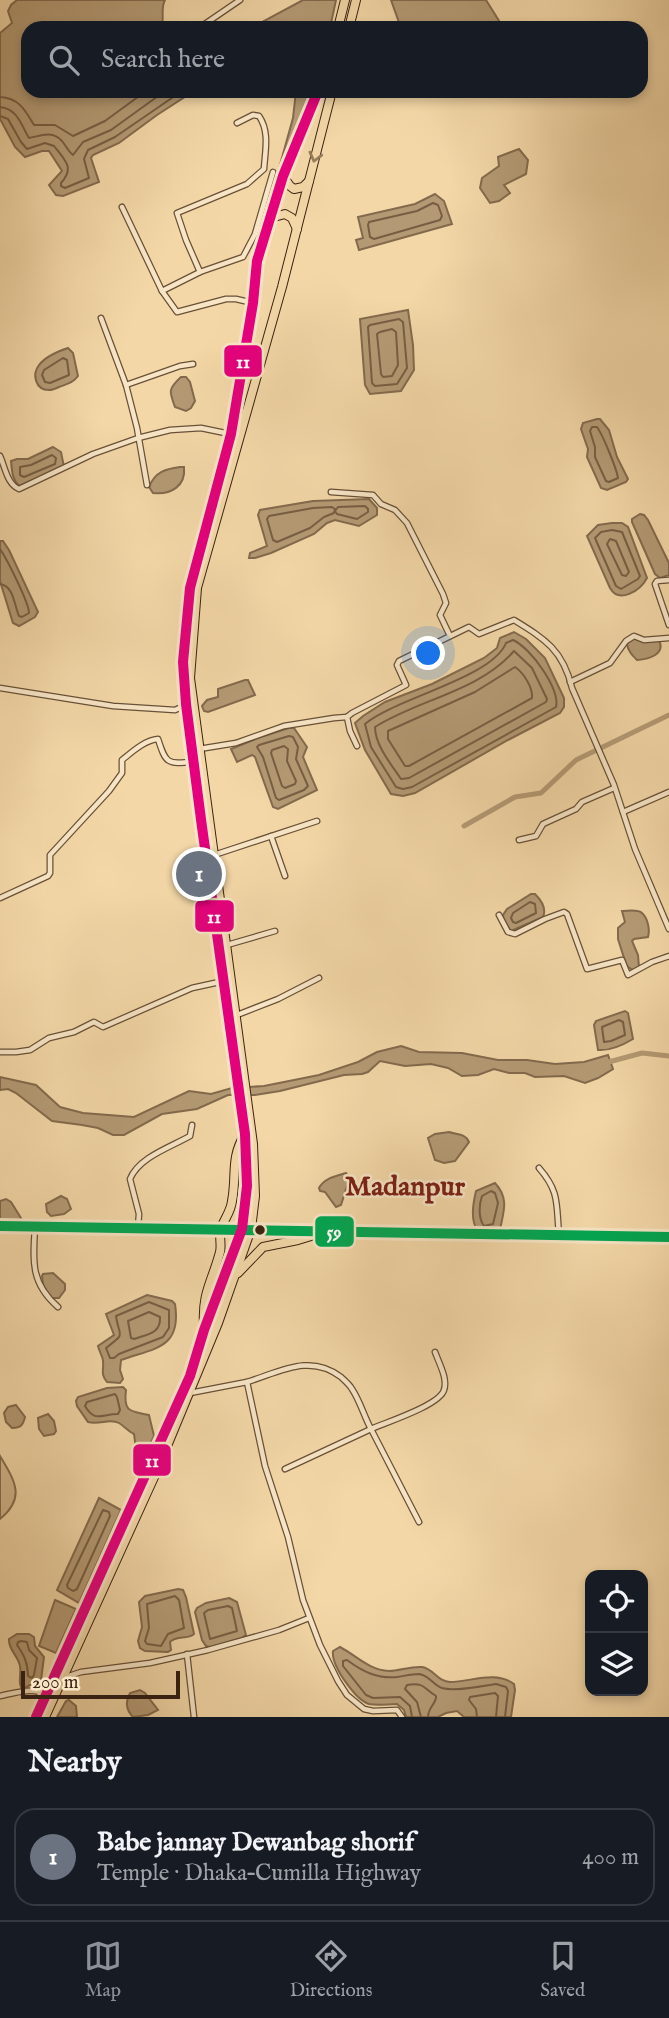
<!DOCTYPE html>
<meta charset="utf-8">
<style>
:root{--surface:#171b24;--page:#20242c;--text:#f1f3f6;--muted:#9ea1a6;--line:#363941;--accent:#8c9099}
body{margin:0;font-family:"IM FELL English",serif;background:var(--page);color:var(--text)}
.controls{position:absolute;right:21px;bottom:21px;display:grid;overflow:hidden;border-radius:14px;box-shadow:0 4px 10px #0003}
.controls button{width:63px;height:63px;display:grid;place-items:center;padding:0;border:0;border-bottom:2px solid var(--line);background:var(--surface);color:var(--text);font:35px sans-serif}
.scale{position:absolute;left:21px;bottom:18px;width:159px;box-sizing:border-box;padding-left:7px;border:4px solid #3a2312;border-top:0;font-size:19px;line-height:24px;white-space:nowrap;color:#3a2312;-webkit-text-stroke:5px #f7e5c6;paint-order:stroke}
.you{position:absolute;left:429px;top:654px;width:24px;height:24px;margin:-18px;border:5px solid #fff;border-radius:50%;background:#1a73e8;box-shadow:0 0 0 10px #1a73e833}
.badge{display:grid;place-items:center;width:46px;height:46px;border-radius:50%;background:var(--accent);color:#fff;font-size:23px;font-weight:700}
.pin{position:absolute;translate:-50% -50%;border:4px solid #fff;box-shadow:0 2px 7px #0006}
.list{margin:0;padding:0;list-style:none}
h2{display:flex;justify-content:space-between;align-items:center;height:91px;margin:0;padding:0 28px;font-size:30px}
h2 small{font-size:23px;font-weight:400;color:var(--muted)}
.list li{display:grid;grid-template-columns:46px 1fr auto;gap:21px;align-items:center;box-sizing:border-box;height:98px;margin:0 14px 14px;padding:0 14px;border:2px solid var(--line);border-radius:21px}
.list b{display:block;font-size:26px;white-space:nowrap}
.list p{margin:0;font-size:23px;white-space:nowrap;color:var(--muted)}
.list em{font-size:23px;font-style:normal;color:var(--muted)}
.icon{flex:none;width:38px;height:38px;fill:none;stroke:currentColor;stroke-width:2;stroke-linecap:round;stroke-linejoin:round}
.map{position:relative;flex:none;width:669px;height:1717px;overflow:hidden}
.search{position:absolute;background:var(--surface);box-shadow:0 4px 10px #0003;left:21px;right:21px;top:21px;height:77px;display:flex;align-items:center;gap:18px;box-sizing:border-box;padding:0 24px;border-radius:21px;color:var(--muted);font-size:26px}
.sheet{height:203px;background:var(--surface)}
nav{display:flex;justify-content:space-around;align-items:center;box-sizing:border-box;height:98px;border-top:2px solid var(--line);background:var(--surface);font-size:19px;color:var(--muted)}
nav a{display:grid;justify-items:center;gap:4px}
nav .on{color:var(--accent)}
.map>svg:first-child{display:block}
</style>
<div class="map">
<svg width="669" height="1717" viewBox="0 0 669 1717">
<rect width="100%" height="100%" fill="#f3d7a7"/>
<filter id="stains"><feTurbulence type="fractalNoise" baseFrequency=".00286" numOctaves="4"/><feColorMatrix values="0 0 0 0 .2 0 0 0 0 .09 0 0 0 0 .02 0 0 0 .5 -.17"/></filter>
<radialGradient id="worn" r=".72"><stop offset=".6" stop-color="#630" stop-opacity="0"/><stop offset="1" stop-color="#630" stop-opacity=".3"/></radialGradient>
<path fill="#d4b88e" stroke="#876e50" stroke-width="2" d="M0 1456C15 1481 26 1498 0 1519Z"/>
<g fill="#b49a74" stroke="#836a4d" stroke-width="2">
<path d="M17 0H165C160 9 165 19 161 28H28V91H194L157 115 119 143 93 155 91 158 99 182 63 196 56 195 49 185 62 171 49 151H42L25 157 15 147 0 119V33L12 23 8 11 11 5Z"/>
<polygon points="303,0 336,0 330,28 251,28"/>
<polygon points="391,0 486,0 501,24 491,28 401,28"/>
<polygon points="296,91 310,91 278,172 293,118"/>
<polygon points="519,149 528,160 526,174 504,185 510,193 499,201 490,203 480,188 482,178 499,166 498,157"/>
<polygon points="435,194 444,201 452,224 359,250 356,240 363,238 358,217 415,204"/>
<polygon points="408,310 413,345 414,370 401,391 370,394 365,385 360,319"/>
<path d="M68 348 73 353 78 376C73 383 67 384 59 387 57 388 51 390 49 390 35 390 32 374 39 365 45 357 59 351 68 348Z"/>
<path d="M181 377H186L190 382 195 401 191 408 186 411 175 407C169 391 168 389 181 377Z"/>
<polygon points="597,419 600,419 609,430 617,457 628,479 626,482 607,490 601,488 587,457 588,449 581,429 583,423"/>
<path d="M53 447 61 452 64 467 19 486C12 479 12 471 11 461L17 459H28Z"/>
<path d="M180 467H184C186 486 171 495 153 493L149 487C155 472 165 469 180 467Z"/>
<polygon points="369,499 377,508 377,515 359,526 335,520 327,523 314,534 271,553 255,558 249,558 250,553 267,546 258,515 260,510 313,501"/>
<polygon points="640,514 644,515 648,520 669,563 669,575 660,578 655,574 632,522 632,519"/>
<path d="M612 523H622L628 527 647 578C640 591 619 604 610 588L587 536 598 525Z"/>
<polygon points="0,541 3,541 9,550 38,612 35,617 19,626 13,623 0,581"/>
<polygon points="514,632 526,639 545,658 564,698 564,707 560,713 508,740 415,793 403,796 391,794 365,750 355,723 363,716 385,702 432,684 484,658 497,648 500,638"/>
<path d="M633 638 659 640C666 655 648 659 637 660 632 655 628 651 627 644Z"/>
<polygon points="245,680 248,680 255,695 208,712 204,711 202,706 207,700 218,697 218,689"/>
<polygon points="289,728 294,728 307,747 303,757 317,790 278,809 273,807 255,757 252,755 237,762 231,749 258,738"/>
<path d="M531 894H535C541 900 547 908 543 917L511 931 504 922 503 915 507 909Z"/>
<path d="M622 911C628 911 638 909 642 913 648 918 650 930 648 937L634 939 632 941 638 955 639 967 633 970 628 967 626 964 618 939V928L625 922Z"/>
<path d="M625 1011 628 1013 633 1039C623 1045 610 1051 598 1050L594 1025 596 1021Z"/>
<polygon points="401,1046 419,1052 462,1053 498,1060 527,1060 555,1064 584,1062 608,1055 613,1069 598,1078 585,1083 564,1076 535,1077 525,1073 509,1073 494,1069 478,1075 462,1076 448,1068 431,1064 405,1066 380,1061 368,1072 362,1074 344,1075 280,1091 255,1095 228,1095 197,1109 162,1114 124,1135 113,1135 98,1128 82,1125 52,1121 16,1093 8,1089 0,1090 0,1077 36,1085 60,1107 83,1113 134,1117 189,1091 211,1094 232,1088 264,1086 319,1075 358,1062 377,1052"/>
<path d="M449 1132C457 1135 465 1133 469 1142L455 1161 444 1163 435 1160 428 1138 435 1134Z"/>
<path d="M346 1173 349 1177V1180L341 1205 336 1207 325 1192 320 1191 319 1188C324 1178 336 1176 346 1173Z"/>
<path d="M495 1183C509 1198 504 1211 500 1229L497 1231 478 1232C470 1220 473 1204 476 1191Z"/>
<polygon points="61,1196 67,1199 71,1209 64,1214 51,1216 47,1212 46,1204"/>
<polygon points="6,1199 11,1202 21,1218 17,1222 0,1222 0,1201"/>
<polygon points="53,1273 65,1284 65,1290 59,1298 51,1298 43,1285 42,1276 43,1274"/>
<path d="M147 1295 172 1301 175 1304C182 1349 154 1348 121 1360L120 1370 123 1379 120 1383 107 1382C100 1373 104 1371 103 1361 103 1357 99 1351 98 1346L114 1335 106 1314Z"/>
<path d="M123 1387 126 1390C123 1413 131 1411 149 1415L154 1436 149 1447 136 1449 134 1434C128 1431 124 1426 119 1423 110 1418 100 1425 88 1422L77 1406 76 1401 78 1397 107 1388Z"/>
<path d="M16 1405 25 1417C23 1425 21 1428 12 1428L6 1422 4 1413 8 1407Z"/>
<polygon points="48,1414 54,1421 56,1431 54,1434 44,1436 39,1429 38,1418"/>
<polygon points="99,1498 121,1510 79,1603 57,1590"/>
<path d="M178 1589 183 1590 186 1597 194 1634C187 1640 177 1635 170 1642L171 1650 168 1652 145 1651 140 1648 138 1641 142 1627 139 1602 145 1596Z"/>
<polygon points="229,1598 237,1602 246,1635 240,1639 210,1647 206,1646 202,1640 195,1612 197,1608 206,1603"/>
<polygon points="55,1600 76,1609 56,1653 39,1646"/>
<path d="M17 1634H29L34 1637 35 1646 44 1657 41 1680 22 1689C17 1681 22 1675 20 1666 18 1655 8 1650 9 1639Z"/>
<path d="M340 1647C357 1656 369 1670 389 1671 399 1671 411 1666 422 1667 434 1669 438 1682 450 1682 471 1682 495 1670 514 1684L515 1690 511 1717H464L457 1711 446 1713 438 1717H406L404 1710 397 1704C388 1704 378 1706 369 1704 356 1700 331 1666 333 1651Z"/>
<path d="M140 1690 145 1693 158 1710 148 1715 133 1717C126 1710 125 1701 130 1693Z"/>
<polygon points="69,1700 76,1706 77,1717 57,1717 66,1701"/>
</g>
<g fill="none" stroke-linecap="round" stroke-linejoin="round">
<g stroke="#775e43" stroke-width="2">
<path d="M0 97C19 98 25 110 34 125H55L73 136 105 121 146 91"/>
<path d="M0 107C18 109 21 125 29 138 40 136 52 130 62 141 66 146 68 151 73 155L83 142 111 130 165 91"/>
<path d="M0 116 8 119 21 142 27 149 45 143 54 146C65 160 75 168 61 183V186L65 188 89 178 84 159 88 150 115 137 182 91"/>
<polygon points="433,203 438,205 442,216 440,220 374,239 370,237 368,225 369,222 417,211"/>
<polygon points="399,319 403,322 407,368 397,384 375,386 372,383 368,327 370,325"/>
<polygon points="392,329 396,332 398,365 392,376 383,377 381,374 377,334 380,332"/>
<polygon points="63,358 67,360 69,375 50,383 45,382 42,375 44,370"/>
<path d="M592 427H597C603 435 617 470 618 478L609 482 606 481 595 457V447L590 431Z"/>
<polygon points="52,455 56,458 55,464 24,477 20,475 20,467 31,465"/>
<polygon points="365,506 368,509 368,512 357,519 337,514 335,511 338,507"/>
<polygon points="332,507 335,509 334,513 324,517 310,528 277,542 273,540 267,519 269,516 313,508"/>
<polygon points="612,530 622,532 640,576 638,579 621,589 616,586 595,538 601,532"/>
<polygon points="610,539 616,541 629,572 626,576 622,575 607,544"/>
<path d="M0 549C7 559 29 603 29 613L22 617 19 616C14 605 14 586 0 584"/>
<path d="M513 640C531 648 560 689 556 707L412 787 403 789 396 787 371 747 365 724C396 698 492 678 506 643Z"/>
<path d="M514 651 532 668 547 699 546 702 409 778 401 779C391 764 375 745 375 727 419 699 478 692 514 651Z"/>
<path d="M515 667C524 673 533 688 532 698L409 766H405L388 739V731L475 692Z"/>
<polygon points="289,736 293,737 298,747 296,759 308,786 304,790 279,800 276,798 263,757 257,747 259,745"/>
<polygon points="284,746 288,749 287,761 296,781 295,784 285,788 282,786 271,753 272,750"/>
<polygon points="530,902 535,904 536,913 516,923 513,922 511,918 513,913"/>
<polygon points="619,1020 623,1022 625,1035 611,1041 604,1042 602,1027"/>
<path d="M491 1191 495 1193 498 1203 493 1224 484 1226C478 1218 479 1204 482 1196Z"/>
<path d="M149 1302 169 1310V1328L163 1337 119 1354 114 1358H110L106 1348C127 1332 119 1338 116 1316Z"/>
<path d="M149 1312 160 1317C161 1334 147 1334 134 1339L131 1338 128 1321Z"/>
<path d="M115 1394 117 1397 120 1410 118 1414C101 1414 95 1423 85 1406L87 1402Z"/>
<polygon points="103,1510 109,1512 110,1516 77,1589 73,1591 68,1588 67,1585"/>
<polygon points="175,1596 179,1600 184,1628 168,1634 161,1646 147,1644 145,1641 149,1628 147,1604"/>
<polygon points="228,1606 232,1608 237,1631 210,1639 204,1613 208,1610"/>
<path d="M21 1641 27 1642 29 1650 37 1658 34 1675 32 1678 28 1676C28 1663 24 1655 17 1645L18 1642Z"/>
<path d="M412 1717 410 1706 400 1697 373 1698 366 1695 343 1666V1661L347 1660C363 1672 378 1679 397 1677 404 1676 412 1674 419 1674 429 1675 433 1685 442 1688 455 1692 481 1686 496 1684L506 1687 508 1691 505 1717"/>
<path d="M421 1717 417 1702 405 1689 407 1685C424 1682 423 1688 436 1696 437 1703 428 1707 428 1717"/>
<polyline points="477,1717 476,1709 469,1700 470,1697 495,1693 498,1696 496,1717"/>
</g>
<g stroke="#b49a74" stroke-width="5">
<polyline points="464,826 515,797 541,793 576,760 669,715"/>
<polyline points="605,1063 642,1053 669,1056"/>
</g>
<g stroke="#685037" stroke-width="7">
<g id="street">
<polyline points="199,28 240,0"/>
<polyline points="122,207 162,291 177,312 226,299 236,299 253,303"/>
<path d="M200 272 186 240 177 213 247 184 264 169C265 151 270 132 259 116L253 115 237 123"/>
<polyline points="162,291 200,272 243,257 255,234 273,172"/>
<polyline points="101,318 126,385 137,428 147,485"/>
<polyline points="126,385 180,366 193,364"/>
<path d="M0 456C5 467 7 484 19 489L93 454 138 438 170 430 201 428 230 434"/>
<polyline points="331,492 373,495 381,504 395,510 407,523 443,594 446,603 440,615 450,636"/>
<polyline points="669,580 657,581 655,584 669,625"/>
<polyline points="570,682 610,663 626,641 634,636 644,640 669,638"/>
<polyline points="0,688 113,706 175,710 186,705"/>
<path d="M357 746 350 731 347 717 352 713 406 685 397 665 399 661 469 627 479 634 514 620C545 639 563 650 572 688L614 785 635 849 669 929"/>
<polyline points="199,749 236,743 284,726 334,718 347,717"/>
<polyline points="623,812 669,792"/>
<polyline points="271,836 285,876"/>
<polyline points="519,840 536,836 543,824 576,809 582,802 614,788"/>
<polyline points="214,855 317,821"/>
<path d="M0 898 48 876 50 873V855L109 791 122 773V760C132 752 145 740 158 739 166 764 167 764 193 762"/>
<polyline points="499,915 508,932 515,934 545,919 564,912 567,914 587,969 622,960 628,975 652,962 669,956"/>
<polyline points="227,945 275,931"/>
<polyline points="237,1015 278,999 319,978"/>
<polyline points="0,1052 16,1052 30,1050 49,1038 74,1032 94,1022 103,1027 192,988 224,981"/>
<path d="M539 1168C560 1192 556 1204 559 1234"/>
<path d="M35 1227C33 1260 30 1283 58 1307"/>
<path d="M138 1227 139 1214 130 1179C139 1157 171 1147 190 1136L192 1125"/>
<path d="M247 1382C280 1372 310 1353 341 1377 345 1381 349 1384 352 1389 360 1401 364 1416 371 1429 387 1422 440 1405 444 1390 448 1379 439 1363 435 1352"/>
<polyline points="190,1393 247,1382 265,1466 288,1537 303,1600 320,1645 338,1681 347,1695 364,1709 373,1711 397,1710 402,1717"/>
<polyline points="285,1469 371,1429 419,1522"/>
<polyline points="187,1654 194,1717"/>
<polyline points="63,1678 81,1672 150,1663 208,1650 279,1630 309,1618"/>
<path d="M0 1696C14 1693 32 1687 45 1694"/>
</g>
</g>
<g stroke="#3a2312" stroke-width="10">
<polyline id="primary" points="0,1226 242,1229"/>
</g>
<g stroke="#3a2312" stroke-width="10">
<g id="highway">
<polyline points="338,28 345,0"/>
<polyline points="349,28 356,0"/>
<polyline points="283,176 290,186 294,189 303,187 309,181"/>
<polyline points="269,222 274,217 285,214 292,218 297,229"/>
<polyline points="249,1229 669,1237"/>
<polyline points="238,1273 263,1247 298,1240 321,1233"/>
<path d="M204 1325C202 1292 212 1282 220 1252 222 1244 218 1234 222 1226 225 1218 231 1211 232 1201 237 1175 230 1158 245 1134"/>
<polyline points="36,1717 190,1376 204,1330 242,1229 247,1186 245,1134 202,827 186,704 183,662 190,588 231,434 253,303 257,261 283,176 318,91"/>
<polyline points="45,1717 155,1475 218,1323 251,1229 255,1196 253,1144 190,678 197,588 282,287 332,91"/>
</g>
</g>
<use href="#street" stroke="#f7e5c6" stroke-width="4.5"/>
<use href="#primary" stroke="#f3d7a7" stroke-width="7"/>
<use href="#highway" stroke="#f3d7a7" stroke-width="8"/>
<g stroke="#f7e5c6" stroke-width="16">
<polyline id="bus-1" points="0,1226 669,1237"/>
</g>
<g stroke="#f7e5c6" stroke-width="16">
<polyline id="bus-2" points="36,1717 190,1376 204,1330 242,1229 247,1186 245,1134 202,827 186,704 183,662 190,588 231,434 253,303 257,261 283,176 318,91"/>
</g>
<use href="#bus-1" stroke="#00a651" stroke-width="10"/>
<use href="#bus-2" stroke="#e5007d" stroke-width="10"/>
</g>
<defs><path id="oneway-chevron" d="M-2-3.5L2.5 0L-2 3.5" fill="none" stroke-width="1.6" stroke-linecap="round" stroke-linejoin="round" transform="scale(1.75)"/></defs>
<use stroke="#967d5c" href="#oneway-chevron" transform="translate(315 157) rotate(104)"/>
<circle fill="#3a2312" stroke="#f7e5c6" stroke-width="2.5" cx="260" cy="1230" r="6"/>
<g text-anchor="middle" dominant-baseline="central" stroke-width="5" stroke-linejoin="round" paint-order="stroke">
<g font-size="28" font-weight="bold" fill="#7a1f14" stroke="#f7e5c6">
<text x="405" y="1187">Madanpur</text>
</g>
</g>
<g stroke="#f7e5c6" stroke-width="2.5">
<rect x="223" y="344" width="40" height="34" rx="7" fill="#e5007d"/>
<rect x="194" y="899" width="41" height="34" rx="7" fill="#e5007d"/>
<rect x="314" y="1215" width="41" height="33" rx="7" fill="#00a651"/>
<rect x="132" y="1443" width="40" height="34" rx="7" fill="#e5007d"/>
</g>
<g font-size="19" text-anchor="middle" font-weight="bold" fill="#fff">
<text x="243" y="368">11</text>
<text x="214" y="923">11</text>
<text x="334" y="1238">59</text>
<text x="152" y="1467">11</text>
</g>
<rect width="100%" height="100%" filter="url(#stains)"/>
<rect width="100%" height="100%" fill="url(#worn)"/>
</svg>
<div class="controls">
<button><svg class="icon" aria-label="locate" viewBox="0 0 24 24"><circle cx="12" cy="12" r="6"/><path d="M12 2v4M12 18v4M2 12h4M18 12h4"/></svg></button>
<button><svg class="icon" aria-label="layers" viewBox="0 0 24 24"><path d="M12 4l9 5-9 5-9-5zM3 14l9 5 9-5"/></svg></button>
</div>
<div class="scale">200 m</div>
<div class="you"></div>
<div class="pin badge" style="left:199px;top:874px;background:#6b7280">1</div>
<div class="search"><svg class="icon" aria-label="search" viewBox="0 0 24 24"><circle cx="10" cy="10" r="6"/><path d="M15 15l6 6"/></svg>Search here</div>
</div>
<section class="sheet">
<h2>Nearby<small></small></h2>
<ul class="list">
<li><span class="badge" style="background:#6b7280">1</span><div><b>Babe jannay Dewanbag shorif</b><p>Temple · Dhaka–Cumilla Highway</p></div><em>400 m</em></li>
</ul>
</section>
<nav>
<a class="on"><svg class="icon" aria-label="map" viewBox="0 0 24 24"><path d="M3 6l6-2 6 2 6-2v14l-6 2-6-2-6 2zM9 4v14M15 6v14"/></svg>Map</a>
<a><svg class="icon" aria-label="directions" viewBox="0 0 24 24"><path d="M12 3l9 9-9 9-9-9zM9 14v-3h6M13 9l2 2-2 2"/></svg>Directions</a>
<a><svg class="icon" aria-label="saved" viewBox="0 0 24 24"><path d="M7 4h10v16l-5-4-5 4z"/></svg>Saved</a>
</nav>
